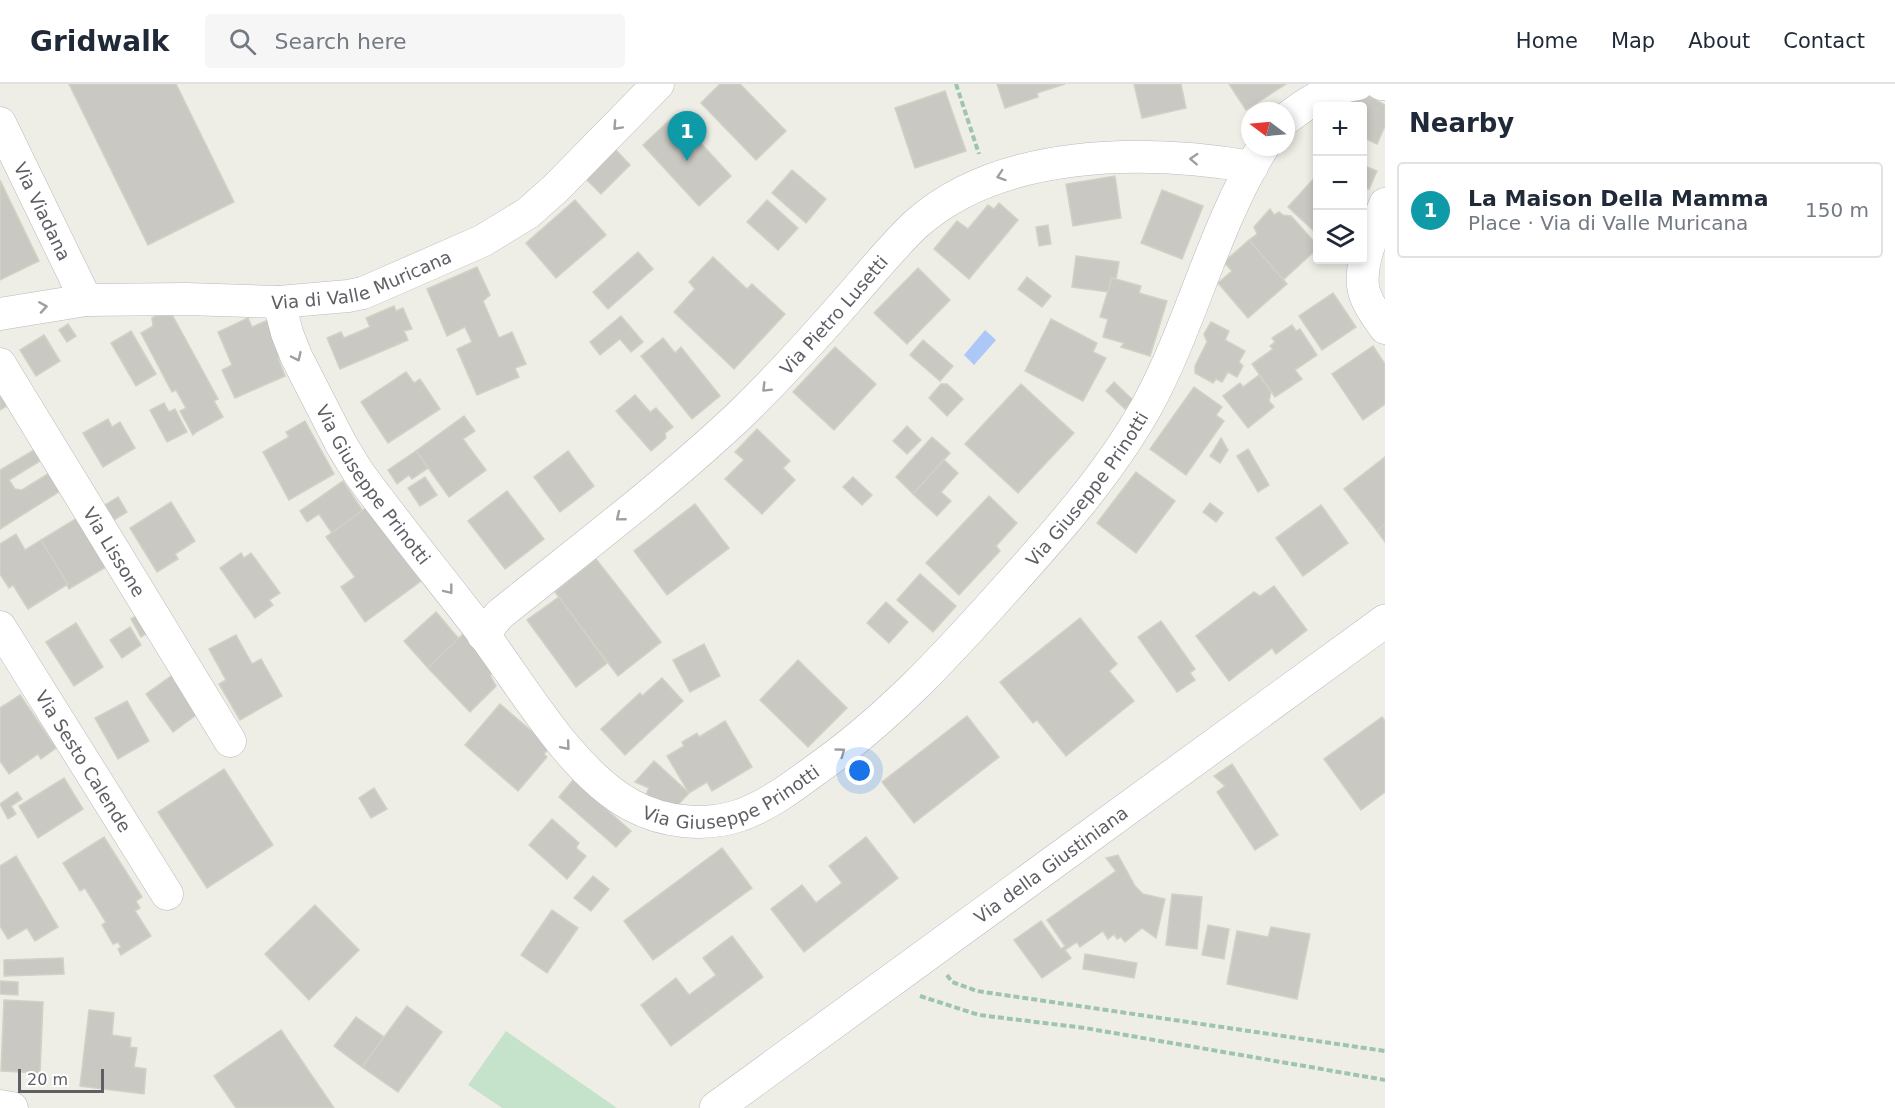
<!DOCTYPE html>
<meta charset="utf-8">
<style>
:root{--surface:#fff;--page:#f6f6f7;--text:#1f2937;--muted:#747a83;--line:#e0e1e3;--accent:#d86b41}
body{margin:0;font-family:"DejaVu Sans",sans-serif;background:var(--page);color:var(--text)}
.controls{position:absolute;right:18px;top:18px;display:grid;overflow:hidden;border-radius:6px;box-shadow:0 3px 9px #0003}
.controls button{width:54px;height:54px;display:grid;place-items:center;padding:0;border:0;border-bottom:2px solid var(--line);background:var(--surface);color:var(--text);font:30px sans-serif}
.compass{position:absolute;left:1241px;top:18px;width:54px;height:54px;border-radius:50%;background:var(--surface);box-shadow:0 3px 9px #0003;rotate:286deg}
.scale{position:absolute;left:18px;bottom:15px;width:86px;box-sizing:border-box;padding-left:6px;border:3px solid #5d5f64;border-top:0;font-size:16px;line-height:21px;white-space:nowrap;color:#5d5f64;-webkit-text-stroke:4px #fff;paint-order:stroke}
.you{position:absolute;left:860px;top:687px;width:21px;height:21px;margin:-15px;border:4px solid #fff;border-radius:50%;background:#1a73e8;box-shadow:0 0 0 9px #1a73e833}
.badge{display:grid;place-items:center;width:39px;height:39px;border-radius:50%;background:var(--accent);color:#fff;font-size:20px;font-weight:700}
.pin{position:absolute;translate:-50% -50px;filter:drop-shadow(0 2px 3px #0008)}
.pin::after{content:'';position:absolute;top:32px;width:21px;height:18px;background:inherit;clip-path:polygon(0 0,100% 0,50% 100%)}
.list{margin:0;padding:0;list-style:none}
h2{display:flex;justify-content:space-between;align-items:center;height:78px;margin:0;padding:0 24px;font-size:26px}
h2 small{font-size:20px;font-weight:400;color:var(--muted)}
.list li{display:grid;grid-template-columns:39px 1fr auto;gap:18px;align-items:center;box-sizing:border-box;height:96px;margin:0 12px 12px;padding:0 12px;border:2px solid var(--line);border-radius:6px}
.list b{display:block;font-size:22px;white-space:nowrap}
.list p{margin:0;font-size:20px;white-space:nowrap;color:var(--muted)}
.list em{font-size:20px;font-style:normal;color:var(--muted)}
.icon{flex:none;width:33px;height:33px;fill:none;stroke:currentColor;stroke-width:2;stroke-linecap:round;stroke-linejoin:round}
.map{position:relative;flex:none;width:1385px;height:1024px;overflow:hidden}
header{display:flex;align-items:center;gap:36px;box-sizing:border-box;height:84px;padding:0 30px;background:var(--surface);border-bottom:2px solid var(--line)}
header strong{font-size:28px}
nav{display:flex;gap:33px;margin-inline-start:auto;font-size:21px}
.search{width:420px;height:54px;background:var(--page);display:flex;align-items:center;gap:15px;box-sizing:border-box;padding:0 21px;border-radius:6px;color:var(--muted);font-size:22px}
main{display:flex}
aside{flex:1;background:var(--surface)}
.map>svg:first-child{display:block}
</style>
<header>
<strong>Gridwalk</strong>
<div class="search"><svg class="icon" aria-label="search" viewBox="0 0 24 24"><circle cx="10" cy="10" r="6"/><path d="M15 15l6 6"/></svg>Search here</div>
<nav><a>Home</a><a>Map</a><a>About</a><a>Contact</a></nav>
</header>
<main>
<div class="map">
<svg width="1385" height="1024" viewBox="0 0 1385 1024">
<rect width="100%" height="100%" fill="#eeeee6"/>
<polygon fill="#c5e3cb" points="506,947 617,1024 502,1024 468,1001"/>
<polygon fill="#adc8f7" points="985,246 996,256 974,281 964,271"/>
<g fill="#cac8c2" stroke="#d2d1c5" stroke-width="1.5">
<polygon points="69,0 176,0 234,118 148,161"/>
<polygon points="720,0 740,0 786,47 756,76 701,19"/>
<polygon points="997,0 1065,0 1037,9 1038,13 1005,24"/>
<polygon points="1134,0 1181,0 1186,24 1142,34"/>
<polygon points="1229,0 1286,0 1246,26"/>
<polygon points="945,7 966,67 915,84 895,24"/>
<polygon points="1359,7 1385,21 1385,42 1377,60 1362,53 1362,22 1352,22"/>
<polygon points="675,31 731,92 699,122 643,61"/>
<polygon points="615,65 630,81 601,110 585,94"/>
<polygon points="1362,81 1377,87 1369,105 1362,103"/>
<polygon points="792,86 826,115 806,139 772,109"/>
<polygon points="1318,90 1318,145 1315,148 1288,123"/>
<polygon points="1115,92 1121,134 1073,142 1066,100"/>
<polygon points="0,96 39,177 0,196"/>
<polygon points="1162,106 1203,122 1182,175 1141,159"/>
<polygon points="575,116 606,151 556,194 526,159"/>
<polygon points="767,116 798,144 778,166 747,138"/>
<polygon points="999,119 1018,136 969,195 934,165 957,137 968,145 988,121 994,125"/>
<polygon points="1270,125 1274,131 1279,128 1283,131 1291,132 1318,162 1318,164 1283,196 1249,156 1257,150 1254,143"/>
<polygon points="1048,141 1051,160 1039,162 1036,143"/>
<polygon points="1249,156 1287,200 1248,234 1218,199 1232,187 1224,178"/>
<polygon points="638,168 653,185 608,225 593,208"/>
<polygon points="1076,172 1119,178 1116,195 1112,194 1108,208 1072,203"/>
<polygon points="713,173 747,205 752,200 785,230 734,285 674,228 695,205 689,198"/>
<polygon points="477,183 490,211 483,217 499,254 512,248 526,280 515,284 519,293 477,311 457,265 472,258 465,243 447,252 427,205"/>
<polygon points="918,184 950,216 907,260 874,229"/>
<polygon points="1027,193 1051,212 1042,223 1018,205"/>
<polygon points="1112,194 1141,202 1139,209 1167,217 1150,272 1121,263 1124,259 1103,253 1108,235 1100,233"/>
<polygon points="1333,209 1356,243 1322,266 1299,232"/>
<polygon points="394,222 396,227 403,224 412,245 404,247 408,256 340,285 327,254 341,248 344,254 370,243 366,234"/>
<polygon points="169,225 218,315 214,317 223,333 196,348 193,351 180,327 186,324 176,306 172,308 141,249 153,242 152,234"/>
<polygon points="621,232 643,258 631,268 620,255 600,271 590,258"/>
<polygon points="248,234 252,243 268,236 283,271 278,274 285,292 235,314 222,286 232,281 218,248"/>
<polygon points="1051,235 1097,259 1093,268 1106,274 1083,317 1025,287"/>
<polygon points="1211,238 1229,247 1225,256 1245,267 1239,278 1243,282 1237,293 1228,288 1222,298 1216,295 1213,299 1195,289 1195,282 1207,258 1204,250"/>
<polygon points="68,240 76,252 67,258 59,246"/>
<polygon points="1292,241 1296,247 1300,245 1317,271 1295,286 1302,295 1275,313 1252,280 1273,265 1270,262 1275,258 1272,254"/>
<polygon points="131,247 156,290 136,302 111,259"/>
<polygon points="44,251 60,277 36,292 20,266"/>
<polygon points="663,254 675,269 681,263 720,312 692,335 641,272"/>
<polygon points="923,256 953,282 940,297 910,271"/>
<polygon points="1373,262 1385,280 1385,320 1363,336 1332,290"/>
<polygon points="835,263 876,300 834,346 793,308"/>
<polygon points="406,288 414,299 420,295 440,325 388,359 361,318"/>
<polygon points="1259,291 1271,308 1269,317 1274,323 1248,344 1223,312 1240,299 1243,303"/>
<polygon points="0,297 13,318 0,326"/>
<polygon points="1114,298 1133,316 1125,325 1106,307"/>
<polygon points="941,300 947,300 963,315 947,332 929,314"/>
<polygon points="1021,300 1074,349 1018,409 965,360"/>
<polygon points="1194,303 1222,323 1216,331 1224,337 1186,391 1150,365"/>
<polygon points="635,311 650,328 656,324 673,343 665,349 666,354 651,367 616,327"/>
<polygon points="164,319 169,328 175,325 187,348 167,358 150,326"/>
<polygon points="464,332 475,347 463,355 486,386 449,413 416,367"/>
<polygon points="108,335 112,343 120,338 135,364 103,383 83,349"/>
<polygon points="305,337 334,390 289,416 263,368 289,353 286,348"/>
<polygon points="907,342 921,356 907,370 893,357"/>
<polygon points="757,345 790,377 783,384 795,396 762,430 725,395 744,376 735,368"/>
<polygon points="932,353 950,369 913,410 896,393"/>
<polygon points="1221,354 1228,366 1220,379 1210,372"/>
<polygon points="39,363 45,374 9,396 15,405 22,406 54,386 65,404 0,445 0,386"/>
<polygon points="1248,365 1269,401 1258,408 1237,372"/>
<polygon points="416,367 428,384 412,395 409,391 397,400 388,386"/>
<polygon points="568,367 594,402 560,428 534,393"/>
<polygon points="1385,373 1385,440 1377,447 1344,405"/>
<polygon points="944,376 958,389 941,408 951,417 937,432 913,410"/>
<polygon points="1136,388 1175,417 1136,469 1097,439"/>
<polygon points="425,393 437,411 420,422 408,404"/>
<polygon points="853,393 872,411 862,421 843,403"/>
<polygon points="343,397 363,427 332,449 319,430 307,438 300,427"/>
<polygon points="507,407 544,455 505,485 468,437"/>
<polygon points="989,412 1017,439 996,462 1000,467 959,511 926,479"/>
<polygon points="118,413 127,428 114,436 105,421"/>
<polygon points="171,418 195,457 175,470 178,475 157,488 130,444"/>
<polygon points="1210,419 1223,429 1216,438 1203,428"/>
<polygon points="695,420 729,464 667,511 634,467"/>
<polygon points="1321,421 1348,459 1303,492 1276,454"/>
<polygon points="367,423 421,497 365,538 341,503 355,493 326,453"/>
<polygon points="82,431 111,480 69,505 41,456"/>
<polygon points="1385,440 1385,458 1377,447"/>
<polygon points="16,450 25,466 41,456 68,500 28,525 13,501 9,504 0,490 0,460"/>
<polygon points="241,469 244,474 251,469 280,509 269,516 273,521 255,534 220,484"/>
<polygon points="596,475 661,558 618,592 555,508"/>
<polygon points="920,490 956,522 933,548 897,516"/>
<polygon points="1274,502 1307,546 1276,570 1272,564 1229,597 1196,552 1254,508 1260,512"/>
<polygon points="559,513 607,579 576,603 527,536"/>
<polygon points="886,518 908,538 889,559 867,539"/>
<polygon points="142,528 152,546 141,553 131,535"/>
<polygon points="436,528 459,555 428,584 404,557"/>
<polygon points="1080,534 1117,580 1109,587 1134,617 1066,672 1037,636 1033,639 1000,598"/>
<polygon points="1161,537 1195,585 1190,589 1195,596 1177,608 1138,553"/>
<polygon points="76,539 103,583 74,602 46,558"/>
<polygon points="130,543 141,561 122,574 110,556"/>
<polygon points="463,550 497,585 490,591 496,602 470,628 428,584"/>
<polygon points="236,551 252,580 261,575 282,612 240,636 219,600 226,596 209,565"/>
<polygon points="704,560 720,592 690,608 673,576"/>
<polygon points="798,576 847,624 808,663 760,616"/>
<polygon points="174,590 200,628 173,648 146,610"/>
<polygon points="662,594 683,617 625,671 601,645 640,609 642,612"/>
<polygon points="20,611 56,664 41,675 38,670 9,690 0,677 0,624"/>
<polygon points="127,617 149,657 118,675 95,634"/>
<polygon points="500,620 550,663 544,670 547,673 518,707 465,661"/>
<polygon points="967,632 999,673 914,739 882,698"/>
<polygon points="1382,633 1385,637 1385,708 1361,726 1324,675"/>
<polygon points="725,637 752,683 712,707 707,698 689,709 667,672 684,662 682,658 697,649 699,653"/>
<polygon points="654,677 689,709 671,728 644,715 649,704 635,698"/>
<polygon points="1232,680 1278,751 1255,766 1217,708 1225,702 1214,692"/>
<polygon points="224,685 273,761 207,804 158,728"/>
<polygon points="64,694 83,725 38,754 19,722"/>
<polygon points="573,696 631,747 616,763 559,713"/>
<polygon points="374,704 387,725 371,734 359,714"/>
<polygon points="17,708 22,715 11,722 16,730 8,735 0,720"/>
<polygon points="552,735 579,759 576,764 586,772 567,795 529,761"/>
<polygon points="104,753 142,813 136,817 140,824 135,827 151,852 121,871 118,865 121,863 118,858 113,860 102,841 106,838 85,804 80,807 63,779"/>
<polygon points="866,753 898,794 804,868 771,825 802,801 816,819 842,799 829,782"/>
<polygon points="722,764 752,804 653,876 624,837"/>
<polygon points="1118,771 1135,802 1143,810 1165,815 1156,854 1142,844 1125,858 1121,853 1117,855 1114,850 1108,855 1103,847 1080,863 1077,858 1065,866 1071,874 1042,894 1014,856 1041,837 1061,865 1065,862 1047,836 1116,787 1106,774"/>
<polygon points="16,772 58,843 35,857 27,844 8,855 0,842 0,782"/>
<polygon points="593,792 609,805 591,827 574,814"/>
<polygon points="1172,810 1202,813 1197,865 1166,861"/>
<polygon points="315,821 359,866 309,916 265,870"/>
<polygon points="552,826 578,844 547,889 521,871"/>
<polygon points="1208,841 1229,845 1224,875 1202,871"/>
<polygon points="1271,843 1310,850 1297,915 1227,900 1237,847 1268,853"/>
<polygon points="732,852 763,893 671,962 641,921 676,894 689,911 716,891 703,874"/>
<polygon points="1085,870 1137,879 1134,894 1083,885"/>
<polygon points="63,874 64,890 4,892 4,876"/>
<polygon points="0,897 18,898 18,911 0,910"/>
<polygon points="4,916 43,918 40,989 1,987"/>
<polygon points="407,922 442,948 398,1008 362,983"/>
<polygon points="89,926 114,929 112,951 131,954 130,963 137,964 134,983 146,985 144,1010 80,1002"/>
<polygon points="356,933 384,953 362,983 334,962"/>
<polygon points="281,946 334,1024 236,1024 214,992"/>
</g>
<g fill="none" stroke-linecap="round" stroke-linejoin="round">
<g stroke="#b8b9be" stroke-width="33">
<g id="street">
<polyline points="1381,0 1385,0"/>
<path d="M1286 35C1307 18 1331 3 1358 0"/>
<path id="s1" d="M0 39 86 216"/>
<path d="M1385 120C1376 144 1360 175 1363 202 1365 217 1376 231 1385 244"/>
<path id="s2" d="M279 218 287 249 296 272 341 360 358 388C398 443 442 496 484 551 525 606 571 688 631 721 664 739 706 743 741 731 768 721 791 704 814 687 887 636 945 573 1004 507 1056 449 1109 390 1147 322 1192 239 1213 144 1263 63"/>
<path id="s3" d="M0 230 86 216 186 215 279 218 348 212 363 209 482 157 528 129 556 104 658 0"/>
<path id="s4" d="M0 280 230 657"/>
<path id="s5" d="M0 543 167 810"/>
<path id="s6" d="M483 551 499 531C581 465 666 401 742 329 780 292 815 253 850 213 871 189 892 163 915 141 1000 64 1146 65 1252 83"/>
<polyline points="0,1022 12,1024"/>
</g>
</g>
<g stroke="#b9bac0" stroke-width="34">
<g id="secondary">
<path id="s7" d="M716 1024 1385 537"/>
</g>
</g>
<g stroke="#9ec4b1" stroke-width="4" stroke-dasharray="6 3" stroke-linecap="butt">
<polyline points="956,0 979,70"/>
<polyline points="947,891 952,898 977,907 1385,967"/>
<polyline points="920,912 979,931 1085,944 1385,996"/>
</g>
<use href="#street" stroke="#fff" stroke-width="32"/>
<use href="#secondary" stroke="#fff" stroke-width="33"/>
</g>
<defs><path id="oneway-chevron" d="M-2-3.5L2.5 0L-2 3.5" fill="none" stroke-width="1.6" stroke-linecap="round" stroke-linejoin="round" transform="scale(1.5)"/></defs>
<g stroke="#9e9fa2">
<use href="#oneway-chevron" transform="translate(617 42) rotate(133)"/>
<use href="#oneway-chevron" transform="translate(1194 75) rotate(-177)"/>
<use href="#oneway-chevron" transform="translate(1001 92) rotate(162)"/>
<use href="#oneway-chevron" transform="translate(43 223) rotate(-9)"/>
<use href="#oneway-chevron" transform="translate(297 273) rotate(65)"/>
<use href="#oneway-chevron" transform="translate(766 304) rotate(135)"/>
<use href="#oneway-chevron" transform="translate(620 433) rotate(141)"/>
<use href="#oneway-chevron" transform="translate(449 506) rotate(52)"/>
<use href="#oneway-chevron" transform="translate(566 662) rotate(50)"/>
<use href="#oneway-chevron" transform="translate(841 668) rotate(-36)"/>
</g>
<g text-anchor="middle" dominant-baseline="central" stroke-width="4.5" stroke-linejoin="round" paint-order="stroke">
<g font-size="18" fill="#5d5f64" stroke="#fff">
<text stroke="none"><textPath href="#s1" startOffset="98">Via Viadana</textPath></text>
<text stroke="none"><textPath href="#s3" startOffset="366">Via di Valle Muricana</textPath></text>
<text stroke="none"><textPath href="#s6" startOffset="476">Via Pietro Lusetti</textPath></text>
<text stroke="none"><textPath href="#s2" startOffset="207">Via Giuseppe Prinotti</textPath></text>
<text stroke="none"><textPath href="#s2" startOffset="1214">Via Giuseppe Prinotti</textPath></text>
<text stroke="none"><textPath href="#s4" startOffset="220">Via Lissone</textPath></text>
<text stroke="none"><textPath href="#s5" startOffset="158">Via Sesto Calende</textPath></text>
<text stroke="none"><textPath href="#s2" startOffset="729">Via Giuseppe Prinotti</textPath></text>
<text stroke="none"><textPath href="#s7" startOffset="414">Via della Giustiniana</textPath></text>
</g>
</g>
</svg>
<div class="controls">
<button>+</button>
<button>−</button>
<button><svg class="icon" aria-label="layers" viewBox="0 0 24 24"><path d="M12 4l9 5-9 5-9-5zM3 14l9 5 9-5"/></svg></button>
</div>
<svg class="compass" viewBox="-18 -18 36 36"><path d="M0-13l5 13h-10z" fill="#e53935"/><path d="M0 13l5-13h-10z" fill="#747a83"/></svg>
<div class="scale">20 m</div>
<div class="you"></div>
<div class="pin badge" style="left:687px;top:77px;background:#0f9aa8">1</div>
</div>
<aside>
<h2>Nearby<small></small></h2>
<ul class="list">
<li><span class="badge" style="background:#0f9aa8">1</span><div><b>La Maison Della Mamma</b><p>Place · Via di Valle Muricana</p></div><em>150 m</em></li>
</ul>
</aside>
</main>
